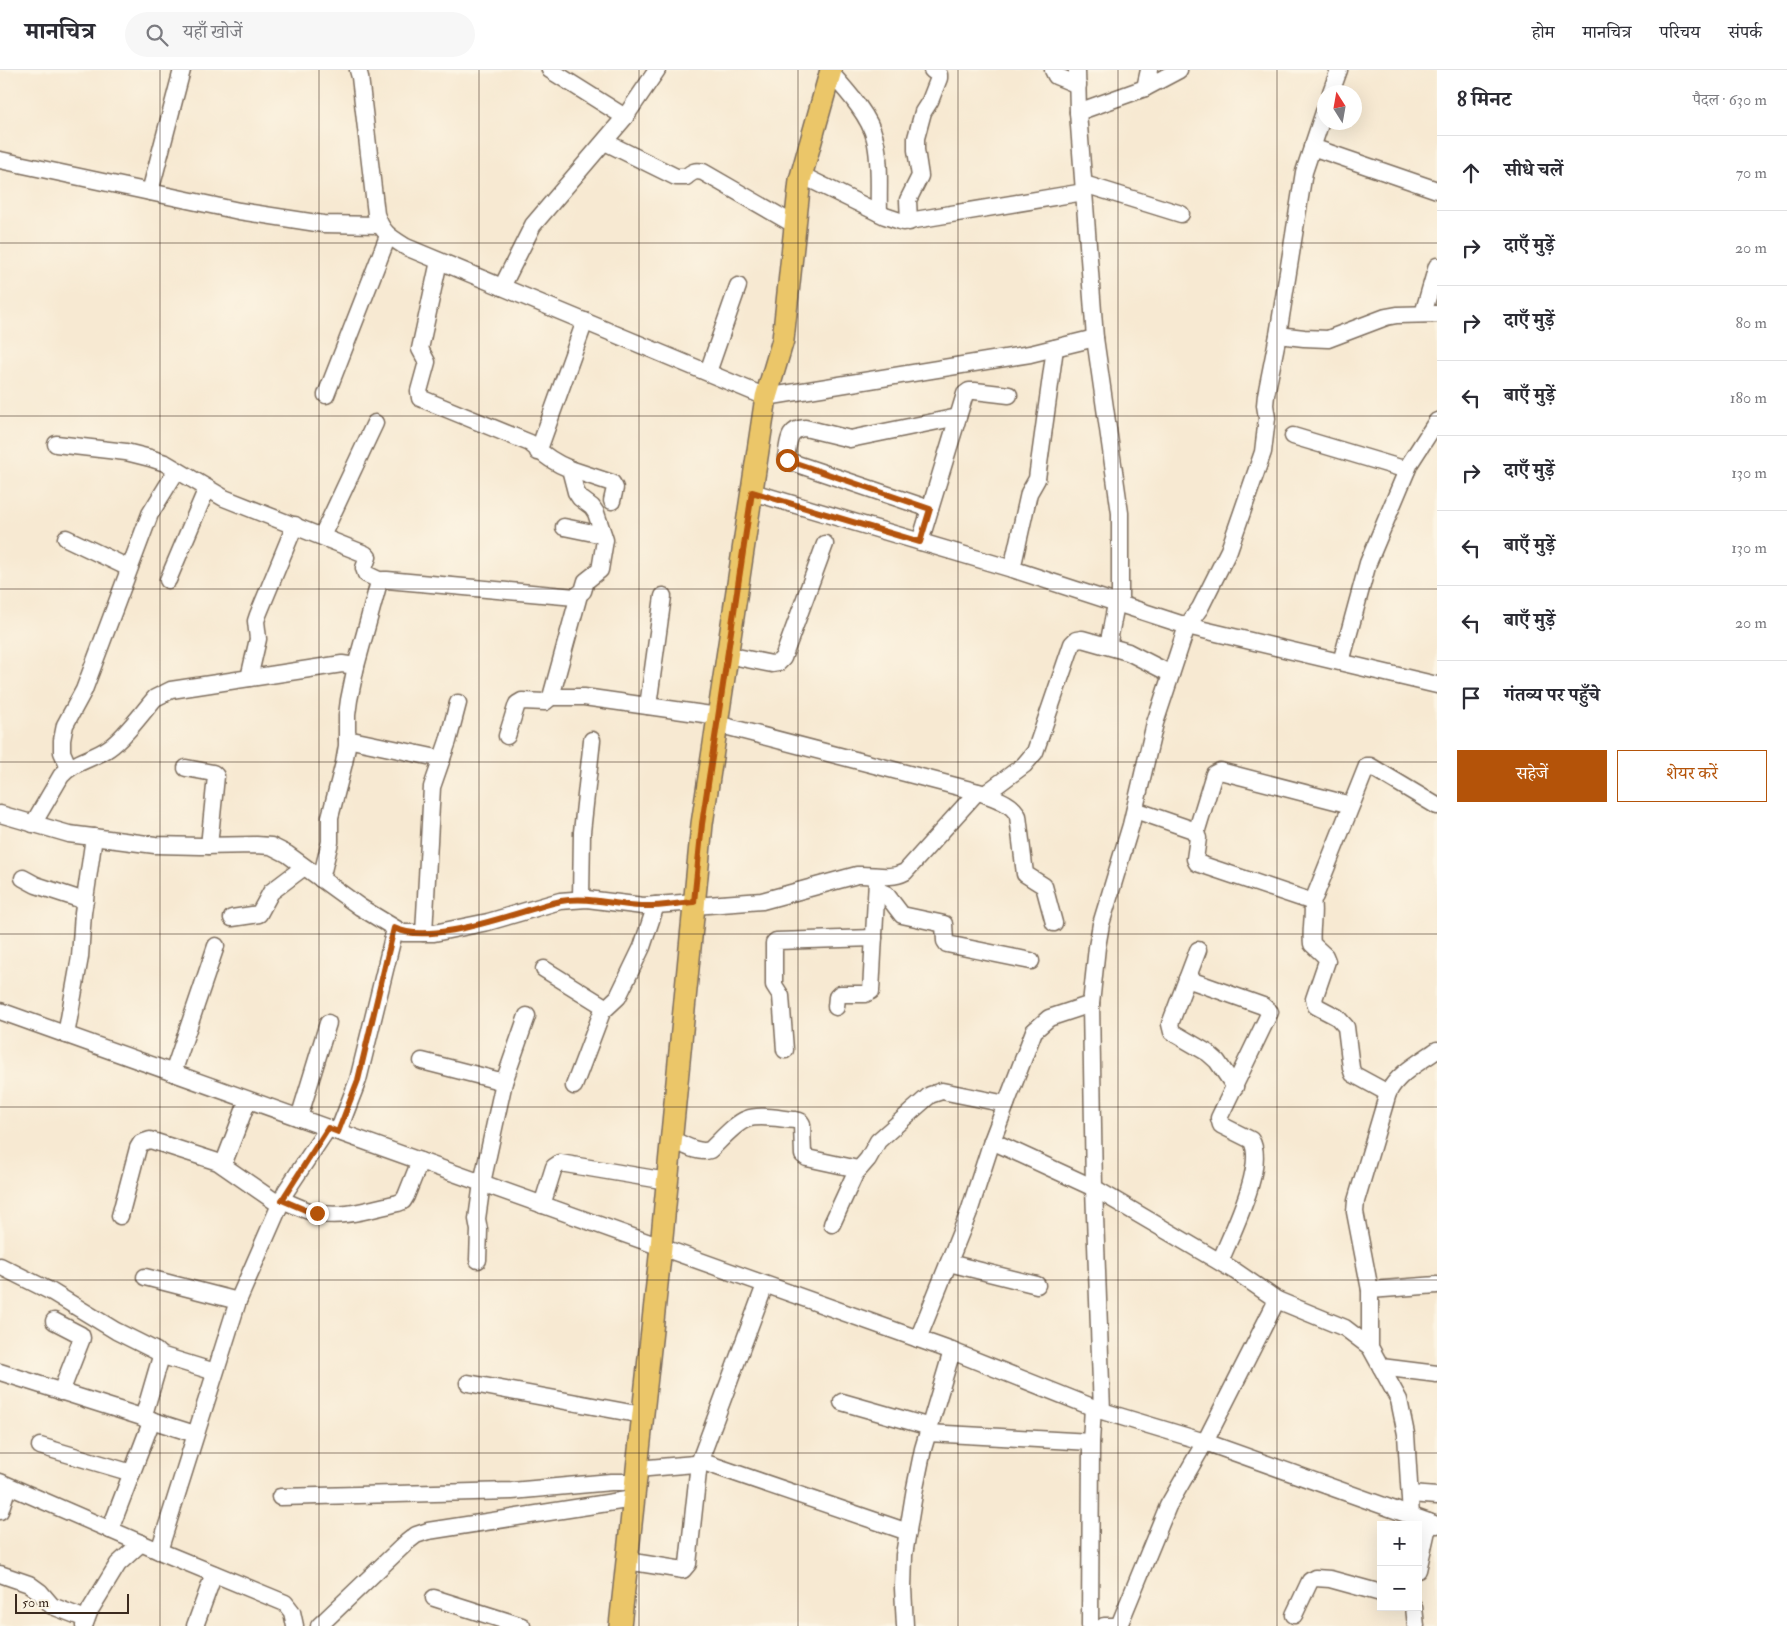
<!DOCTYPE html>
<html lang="hi">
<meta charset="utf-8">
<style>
:root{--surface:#fff;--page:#f7f7f7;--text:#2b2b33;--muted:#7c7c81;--line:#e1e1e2;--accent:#b45309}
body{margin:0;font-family:"IM FELL Double Pica","Noto Serif Devanagari",serif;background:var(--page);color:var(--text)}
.controls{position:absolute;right:15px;bottom:15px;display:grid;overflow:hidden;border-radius:0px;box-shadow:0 5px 20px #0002}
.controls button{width:45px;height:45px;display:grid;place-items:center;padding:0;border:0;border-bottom:1px solid var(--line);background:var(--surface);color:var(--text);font:25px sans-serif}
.compass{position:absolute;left:1317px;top:15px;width:45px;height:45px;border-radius:50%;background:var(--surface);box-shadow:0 5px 20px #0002;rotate:349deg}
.scale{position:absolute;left:15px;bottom:12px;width:114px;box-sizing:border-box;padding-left:5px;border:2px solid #3b2a1e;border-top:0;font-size:14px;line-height:18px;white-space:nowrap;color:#3b2a1e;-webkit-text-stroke:4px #fcf5e5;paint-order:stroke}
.stop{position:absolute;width:15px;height:15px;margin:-11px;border:4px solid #b45309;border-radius:50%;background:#fff}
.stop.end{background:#b45309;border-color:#fff;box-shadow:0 1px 5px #0008}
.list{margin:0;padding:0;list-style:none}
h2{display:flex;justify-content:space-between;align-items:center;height:65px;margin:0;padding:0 20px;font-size:21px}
h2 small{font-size:16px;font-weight:400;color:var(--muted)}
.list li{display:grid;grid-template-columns:32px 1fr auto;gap:15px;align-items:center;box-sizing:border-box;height:75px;padding:0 20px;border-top:1px solid var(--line)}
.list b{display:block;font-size:19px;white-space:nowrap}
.list em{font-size:16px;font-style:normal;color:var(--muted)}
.actions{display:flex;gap:10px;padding:15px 20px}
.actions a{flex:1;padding:11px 0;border:1px solid var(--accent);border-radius:0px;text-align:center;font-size:18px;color:var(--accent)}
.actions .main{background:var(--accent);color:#fff}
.icon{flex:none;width:28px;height:28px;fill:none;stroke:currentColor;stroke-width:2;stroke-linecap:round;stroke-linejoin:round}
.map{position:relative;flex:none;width:1437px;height:1556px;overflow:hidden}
header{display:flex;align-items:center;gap:30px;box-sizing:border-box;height:70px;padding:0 25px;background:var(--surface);border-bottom:1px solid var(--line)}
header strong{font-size:24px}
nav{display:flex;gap:28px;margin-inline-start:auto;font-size:18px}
.search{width:350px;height:45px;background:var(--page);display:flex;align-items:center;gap:12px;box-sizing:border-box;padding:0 18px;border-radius:28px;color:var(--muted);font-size:19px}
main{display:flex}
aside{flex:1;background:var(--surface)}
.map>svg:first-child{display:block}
</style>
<header>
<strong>मानचित्र</strong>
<div class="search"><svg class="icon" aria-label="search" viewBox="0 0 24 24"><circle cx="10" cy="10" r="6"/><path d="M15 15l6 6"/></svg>यहाँ खोजें</div>
<nav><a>होम</a><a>मानचित्र</a><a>परिचय</a><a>संपर्क</a></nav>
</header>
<main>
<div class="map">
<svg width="1437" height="1556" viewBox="0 0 1437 1556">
<rect width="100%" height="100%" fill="#fcf5e5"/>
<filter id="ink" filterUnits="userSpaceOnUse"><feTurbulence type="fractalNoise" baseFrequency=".02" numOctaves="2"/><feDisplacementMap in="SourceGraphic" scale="10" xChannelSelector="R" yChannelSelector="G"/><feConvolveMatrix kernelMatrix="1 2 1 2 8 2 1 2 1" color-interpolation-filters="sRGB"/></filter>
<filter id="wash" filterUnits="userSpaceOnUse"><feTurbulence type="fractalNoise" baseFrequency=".0096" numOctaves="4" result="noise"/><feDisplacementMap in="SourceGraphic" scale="20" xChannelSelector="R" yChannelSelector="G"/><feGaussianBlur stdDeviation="1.12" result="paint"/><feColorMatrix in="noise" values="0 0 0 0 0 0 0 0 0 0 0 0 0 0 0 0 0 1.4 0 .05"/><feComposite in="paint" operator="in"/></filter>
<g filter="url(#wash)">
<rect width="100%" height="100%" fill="#f7e9d2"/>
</g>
<g filter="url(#ink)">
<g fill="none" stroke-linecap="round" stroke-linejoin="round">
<g stroke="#7d6d5d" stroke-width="19">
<g id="minor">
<path d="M358 0 360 7 376 144C382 163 390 167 406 177L766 327 1030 284 1095 268"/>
<polyline points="550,0 625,47"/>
<polyline points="1053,0 1056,6 1078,15"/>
<polyline points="1077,0 1078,42 1095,268 1120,443 1120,535"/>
<path d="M830 2C846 20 870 46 875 69 881 93 878 119 879 143"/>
<polyline points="1145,18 1149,0"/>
<polyline points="1331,22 1339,0"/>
<polyline points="1078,42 1145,18 1179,0"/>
<path d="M605 72 676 107H686C692 102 695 100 703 102L795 155"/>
<polyline points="1312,77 1437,120"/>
<polyline points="0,90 239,141 323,154 380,155"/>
<polyline points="801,105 885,146 903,152 1084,122"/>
<polyline points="1084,114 1181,144"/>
<polyline points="150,122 182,0"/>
<polyline points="909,152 908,130 920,106 916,80 916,68 923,42 930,31 939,8 939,5 932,0"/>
<polyline points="502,217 533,155 625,47 657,0"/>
<polyline points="1423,244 1437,196"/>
<polyline points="1278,265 1304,268 1328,269 1386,247 1397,245 1437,244"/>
<polyline points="708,302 738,216"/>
<polyline points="326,325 388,166"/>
<polyline points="1293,366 1407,400"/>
<polyline points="56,374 126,382 150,388 165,393 224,428 365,484 368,487 364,498 366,504 381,511"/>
<polyline points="538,382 585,251"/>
<polyline points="570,399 612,413 615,418 612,431"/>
<polyline points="752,422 1012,499 1187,556 1437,615"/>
<path d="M930 439 791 392 787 390 786 387C789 373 787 359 805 358L850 369 958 347"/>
<polyline points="564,457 603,465"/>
<polyline points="322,466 375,353"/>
<polyline points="66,468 129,498"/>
<polyline points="920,472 965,324 969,321 975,321 1009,325"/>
<polyline points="1012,499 1029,423 1037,409 1038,401 1055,278"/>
<polyline points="168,510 207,418"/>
<polyline points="1108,576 1116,534"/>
<polyline points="727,585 772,594 778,593 783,588 825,474"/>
<polyline points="1341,592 1368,493 1376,474 1410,393 1437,351"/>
<polyline points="249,608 258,569 256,551 258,545 295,455"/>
<polyline points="551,627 584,627 718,646"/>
<polyline points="648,636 663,526"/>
<path d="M717 654 982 723C994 728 1013 733 1018 746L1025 804 1044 816 1054 853"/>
<polyline points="507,666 517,634 522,631 545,632 551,627 579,525"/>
<polyline points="347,669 442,689"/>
<polyline points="69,698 62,682 62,670 65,655 84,620 150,444 177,400"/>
<polyline points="186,698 213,703 216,706 209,776"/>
<polyline points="985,724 1024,695 1035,682 1072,574 1076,570 1082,569 1128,582 1171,604"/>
<polyline points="1135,740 1193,760 1198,768 1195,789 1197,793 1307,830 1312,829 1315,826 1367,696 1370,696 1437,736"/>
<polyline points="0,744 69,764 155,775 201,776 256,775 271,776 287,784 360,837 403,863 434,863 488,852 560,831 573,830 587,829 643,836 695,832"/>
<path d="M33 754 61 706C74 691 94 689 109 678 124 668 142 643 155 628L171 620 342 594 356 596"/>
<polyline points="1196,763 1214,704 1220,701 1351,735"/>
<polyline points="23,808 36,815 85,831"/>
<path d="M321 809 330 772V747L344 693 347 676V645L349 630 356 596 379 512 383 510H387L575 527 583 521 586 511 600 500 605 470 596 443 592 437 580 428 576 422 570 399C554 393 542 384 530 373L420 328 419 321 427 292 420 279 439 191"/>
<polyline points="877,820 886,824 902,845 944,854 945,871 947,874 1031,891"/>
<polyline points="581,829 582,762 592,670"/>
<path d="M1312 829C1315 844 1310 859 1312 874L1325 886 1327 891 1314 929 1316 936 1337 947 1346 957 1351 998 1353 1004 1388 1023"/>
<path d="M694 836 762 831 857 805C874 804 890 810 905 802L977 722"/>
<polyline points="232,848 259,844 271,822 304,797"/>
<polyline points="424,863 432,717 448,671 458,633"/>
<polyline points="1198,880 1170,954 1172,962 1208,983 1217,991 1235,1017"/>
<polyline points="544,899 605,937"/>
<path d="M1187 909 1263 936 1270 942 1219 1048 1221 1055 1251 1070C1267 1095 1230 1166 1220 1192"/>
<polyline points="836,937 837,927 840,924 865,924 871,921 877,810"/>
<polyline points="0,941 952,1281 1102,1341 1205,1372 1437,1455"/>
<polyline points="66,965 80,887 83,843 94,767"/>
<polyline points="785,980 781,926 774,915 774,873 776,871 874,868"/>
<polyline points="422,991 504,1012"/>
<polyline points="173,1003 216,876"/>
<polyline points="574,1016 602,942 618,927 642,877 656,835"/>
<polyline points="299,1048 328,953"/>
<polyline points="338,1062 358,1010 395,859"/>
<path d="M671 1069C683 1074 697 1084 710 1080 720 1071 735 1053 747 1049 760 1044 780 1049 795 1050L800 1051 802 1054 803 1085 807 1088 858 1099"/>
<polyline points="992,1071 1094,1118 1235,1201 1277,1230 1345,1258 1370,1277"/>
<polyline points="223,1095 248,1030"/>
<path d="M282 1130C292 1134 302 1139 312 1142 340 1150 371 1139 398 1133L403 1131 406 1126 420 1091"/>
<polyline points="542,1135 554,1097 560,1093 667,1111"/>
<polyline points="120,1146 138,1078 141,1073 150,1070 218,1092 280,1135"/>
<polyline points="832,1154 855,1104 868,1089 878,1071 930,1025 942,1021 1006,1034"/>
<polyline points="478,1190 479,1160 477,1149 482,1113 504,1012 527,946"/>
<polyline points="949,1193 1037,1215"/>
<polyline points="0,1196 52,1222 116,1261 156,1281 160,1285 160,1290 143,1348"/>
<polyline points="145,1207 238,1231"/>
<polyline points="1370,1220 1437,1215"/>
<polyline points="54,1251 81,1265 82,1268 61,1322"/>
<polyline points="918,1269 969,1142 992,1071 1034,961 1049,948 1091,934"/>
<polyline points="160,1285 215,1302"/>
<polyline points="1381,1297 1437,1304"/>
<polyline points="0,1302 195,1364"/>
<polyline points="468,1313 642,1345"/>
<polyline points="842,1332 930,1357"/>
<polyline points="1102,1341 1094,1118 1091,934 1097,877 1101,854 1131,755 1155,653 1187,556 1200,538 1229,480 1263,382 1267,348 1265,335 1266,325 1278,265 1304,102 1324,42"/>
<polyline points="928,1363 1091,1372"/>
<polyline points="40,1376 132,1403"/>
<polyline points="637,1399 706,1393 908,1462"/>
<polyline points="0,1412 159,1481 285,1533 292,1542 295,1556"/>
<polyline points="1410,1424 1437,1426"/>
<polyline points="280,1427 512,1421 611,1412 635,1412"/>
<polyline points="0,1441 8,1416"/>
<path d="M1411 1446 1406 1364 1399 1330 1370 1277V1220L1355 1142 1356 1131 1388 1023C1397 1004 1420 992 1437 980"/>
<polyline points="110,1460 152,1350"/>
<polyline points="159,1481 238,1231 286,1121 328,1058"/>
<polyline points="627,1491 683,1500 688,1494 699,1393 765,1215"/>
<polyline points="1418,1500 1429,1452"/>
<polyline points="0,1504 29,1514 40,1522 52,1536 86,1549"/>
<polyline points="434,1528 522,1556"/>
<polyline points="1414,1537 1416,1556"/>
<polyline points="1294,1545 1310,1511 1315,1508 1330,1509 1381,1523"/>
<polyline points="84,1556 90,1540 118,1494 141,1473"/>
<polyline points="195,1556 214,1504"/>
<polyline points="319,1556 407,1472 416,1465 428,1461 633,1429"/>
<polyline points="905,1556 903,1518 904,1485 915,1418 923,1379 952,1281"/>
<polyline points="1090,1556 1091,1372 1093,1337"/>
<polyline points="1104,1556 1116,1556 1120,1553 1168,1436 1205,1372 1277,1230"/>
</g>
</g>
<g stroke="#7d6d5d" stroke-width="24">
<polyline id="major" points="620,1556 661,1177 702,754 766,327 783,270 800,110 831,0"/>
</g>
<use href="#minor" stroke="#fff" stroke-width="16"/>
<use href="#major" stroke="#ebc669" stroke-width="21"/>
</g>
</g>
<g fill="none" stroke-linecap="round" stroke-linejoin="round" filter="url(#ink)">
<path stroke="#b45309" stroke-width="6" d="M317 1143 310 1142 282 1130 328 1058 338 1062 358 1010 394 858C433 877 520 840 561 831 588 826 614 835 641 836 659 837 677 833 694 832L702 754 752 422 920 472 930 439 787 390"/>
</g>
<path fill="none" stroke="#3b2a1e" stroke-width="1" stroke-opacity="0.55" d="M160 0V1556M319 0V1556M479 0V1556M639 0V1556M798 0V1556M958 0V1556M1118 0V1556M1277 0V1556M0 173H1437M0 346H1437M0 519H1437M0 692H1437M0 864H1437M0 1037H1437M0 1210H1437M0 1383H1437"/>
</svg>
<div class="controls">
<button>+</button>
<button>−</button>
</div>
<svg class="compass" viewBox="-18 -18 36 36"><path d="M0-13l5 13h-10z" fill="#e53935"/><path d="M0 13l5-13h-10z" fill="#7c7c81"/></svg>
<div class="scale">50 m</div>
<div class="stop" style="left:787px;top:390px"></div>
<div class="stop end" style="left:317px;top:1143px"></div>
</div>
<aside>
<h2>8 मिनट<small>पैदल · 630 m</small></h2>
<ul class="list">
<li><svg class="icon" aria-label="ahead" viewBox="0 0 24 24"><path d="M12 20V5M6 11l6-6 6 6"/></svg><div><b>सीधे चलें</b></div><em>70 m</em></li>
<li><svg class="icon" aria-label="right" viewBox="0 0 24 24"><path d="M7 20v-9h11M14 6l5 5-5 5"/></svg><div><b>दाएँ मुड़ें</b></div><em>20 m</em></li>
<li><svg class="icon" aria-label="right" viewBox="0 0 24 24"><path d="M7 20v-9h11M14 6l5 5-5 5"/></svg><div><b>दाएँ मुड़ें</b></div><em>80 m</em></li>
<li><svg class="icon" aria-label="left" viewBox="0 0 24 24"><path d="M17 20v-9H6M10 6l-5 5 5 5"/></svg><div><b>बाएँ मुड़ें</b></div><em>180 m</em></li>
<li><svg class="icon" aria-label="right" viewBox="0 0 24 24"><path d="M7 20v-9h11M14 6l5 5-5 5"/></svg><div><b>दाएँ मुड़ें</b></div><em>130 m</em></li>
<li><svg class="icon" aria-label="left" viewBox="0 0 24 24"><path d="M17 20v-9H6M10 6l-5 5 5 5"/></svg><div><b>बाएँ मुड़ें</b></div><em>130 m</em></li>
<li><svg class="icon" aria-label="left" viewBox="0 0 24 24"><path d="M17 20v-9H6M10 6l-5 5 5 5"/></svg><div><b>बाएँ मुड़ें</b></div><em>20 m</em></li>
<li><svg class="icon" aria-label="arrive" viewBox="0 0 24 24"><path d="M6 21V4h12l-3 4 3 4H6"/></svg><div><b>गंतव्य पर पहुँचे</b></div></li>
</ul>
<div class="actions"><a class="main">सहेजें</a><a>शेयर करें</a></div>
</aside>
</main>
